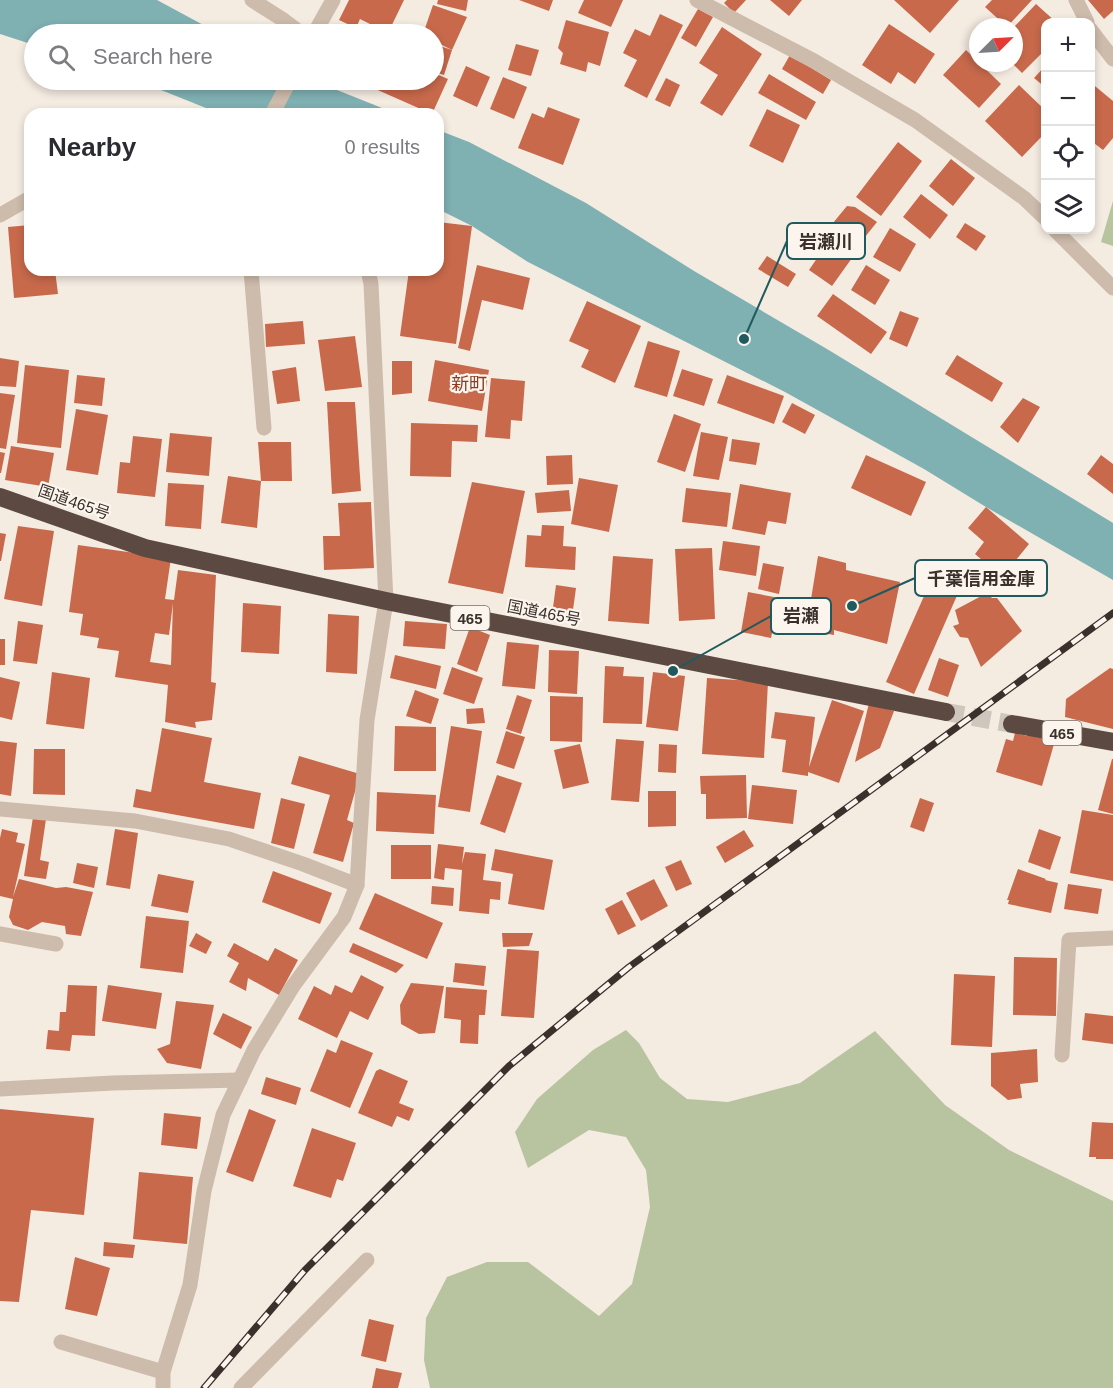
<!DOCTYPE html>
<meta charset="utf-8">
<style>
:root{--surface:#fff;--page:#f7f7f7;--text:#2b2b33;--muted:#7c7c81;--line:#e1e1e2}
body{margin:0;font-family:Helvetica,"Noto Sans JP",sans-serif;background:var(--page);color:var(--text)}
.controls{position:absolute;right:18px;top:18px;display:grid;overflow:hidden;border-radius:12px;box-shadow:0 3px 9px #0003}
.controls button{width:54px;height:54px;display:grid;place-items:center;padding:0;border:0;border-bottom:2px solid var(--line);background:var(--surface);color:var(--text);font:30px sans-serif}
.compass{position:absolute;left:969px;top:18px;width:54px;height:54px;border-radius:50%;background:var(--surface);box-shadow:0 3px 9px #0003;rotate:66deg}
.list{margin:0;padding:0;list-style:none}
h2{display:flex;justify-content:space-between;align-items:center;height:78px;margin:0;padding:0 24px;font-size:26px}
h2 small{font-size:20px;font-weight:400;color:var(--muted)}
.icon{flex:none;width:33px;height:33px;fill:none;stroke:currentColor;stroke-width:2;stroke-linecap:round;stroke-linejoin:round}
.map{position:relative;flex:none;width:1113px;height:1388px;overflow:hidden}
.search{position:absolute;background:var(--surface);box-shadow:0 3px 9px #0003;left:24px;top:24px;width:420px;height:66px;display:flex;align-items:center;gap:15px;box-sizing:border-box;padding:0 21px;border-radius:33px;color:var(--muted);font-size:22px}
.panel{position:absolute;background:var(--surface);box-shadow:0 3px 9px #0003;left:24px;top:108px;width:420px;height:168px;border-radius:18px}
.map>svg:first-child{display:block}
</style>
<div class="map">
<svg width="1113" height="1388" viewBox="0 0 1113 1388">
<rect width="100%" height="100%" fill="#f4ebe1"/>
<g fill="#b8c4a0">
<polygon points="1113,201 1113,246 1101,242"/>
<polygon points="626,1030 639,1043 660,1078 687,1099 728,1102 800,1083 875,1031 945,1105 1009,1150 1113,1201 1113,1388 430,1388 424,1360 426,1318 447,1277 487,1262 528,1262 599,1316 632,1284 650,1207 646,1170 626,1137 589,1130 528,1168 515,1132 537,1099 593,1050"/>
</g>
<g fill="#7fb0b2">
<polygon points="0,0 157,0 220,34 34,34 34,45 0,34"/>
<polygon points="136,80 312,80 397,114 221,114"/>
<polygon points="438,130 469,142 586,203 694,271 827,349 1113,523 1113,580 986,507 924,469 785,392 528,262 472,226 438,209"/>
</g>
<g fill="#c8694b" fill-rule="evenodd">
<polygon points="349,0 404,0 388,33 360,19 356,28 339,20"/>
<polygon points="438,0 468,0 466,11 437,4"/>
<polygon points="519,0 553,0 549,11"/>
<polygon points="584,0 623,0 611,27 578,13"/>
<polygon points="727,0 746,0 734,13 724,3"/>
<polygon points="770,0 802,0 789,16"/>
<polygon points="894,0 959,0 930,33"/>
<polygon points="992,0 1032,0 1007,27 985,7"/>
<polygon points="1088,0 1113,0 1113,11 1104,19"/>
<polygon points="1036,4 1056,22 1046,22 1046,49 1022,73 1012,63 1014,63 1014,27"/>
<polygon points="433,5 467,17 452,50 434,41 434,34 423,34"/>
<polygon points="698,9 713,17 696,47 681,38"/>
<polygon points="660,14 683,25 647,98 624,86 637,60 623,53 635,29 650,36"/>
<polygon points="566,20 609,32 600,66 588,62 586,72 560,64 563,53 558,48"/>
<polygon points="889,24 935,54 915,84 898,72 891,84 862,65"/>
<polygon points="722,27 762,54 722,116 700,103 718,75 699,63"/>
<polygon points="434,44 452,50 444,75 434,72"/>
<polygon points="516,44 539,50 531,76 508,70"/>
<polygon points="966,50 1001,84 979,108 943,75"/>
<polygon points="790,55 831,80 823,94 782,69"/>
<polygon points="1046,65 1046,88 1034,78"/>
<polygon points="466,66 490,77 477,107 453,96"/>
<polygon points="434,73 448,79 432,114 355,80 434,80"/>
<polygon points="769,74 816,102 806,120 758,93"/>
<polygon points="503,77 527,87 514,119 490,109"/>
<polygon points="666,78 680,85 670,107 655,100"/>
<polygon points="1090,82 1113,101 1113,138 1103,150 1090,140"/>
<polygon points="1019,85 1046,111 1046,132 1022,157 985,121"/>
<polygon points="548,107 580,119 563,165 518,148 532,113 544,118"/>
<polygon points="767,109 800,125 783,163 749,146"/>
<polygon points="898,142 922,161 881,216 856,197"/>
<polygon points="951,159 975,178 953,206 929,186"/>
<polygon points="921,194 948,215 930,239 903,217"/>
<polygon points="847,206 855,207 877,222 853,252 829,237 828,229"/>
<polygon points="438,222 472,226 456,344 400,336 409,270 438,270"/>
<polygon points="965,223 986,236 976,251 956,237"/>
<polygon points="30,225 30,270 55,270 58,294 14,298 8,227"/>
<polygon points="890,228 916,244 900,272 873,257"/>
<polygon points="829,241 852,258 832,286 809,270"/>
<polygon points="767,256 796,274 788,287 758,269"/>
<polygon points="477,265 530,278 523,310 482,300 470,351 458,348"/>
<polygon points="866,265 890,280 875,305 851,290"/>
<polygon points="209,270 240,270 240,272 209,273"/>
<polygon points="833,294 887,332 871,354 817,316"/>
<polygon points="587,301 641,326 615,383 581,367 589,350 569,341"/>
<polygon points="900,311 919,318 907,347 889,339"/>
<polygon points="303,321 305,344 266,347 265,324"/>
<polygon points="355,336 362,387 325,391 318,340"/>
<polygon points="648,341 680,351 667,397 634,387"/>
<polygon points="957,355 1003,383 992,402 945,374"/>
<polygon points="0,358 19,361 16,387 0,386"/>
<polygon points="435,360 489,370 482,411 428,401"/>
<polygon points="392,361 412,361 412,393 392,395"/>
<polygon points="25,365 69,370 61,448 17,443"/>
<polygon points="296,367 300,401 277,404 272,371"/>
<polygon points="682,369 713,379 704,406 673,396"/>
<polygon points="77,375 105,378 102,406 74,403"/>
<polygon points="727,375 784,396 774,424 717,403"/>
<polygon points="491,378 525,381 522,421 511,420 510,439 485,437"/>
<polygon points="0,393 15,395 6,449 0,448"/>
<polygon points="1023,398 1040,407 1018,443 1000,427"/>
<polygon points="327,402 355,402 361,491 332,494"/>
<polygon points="792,403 815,415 805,434 782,422"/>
<polygon points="76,409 108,415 98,475 66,470"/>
<polygon points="674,414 701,424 685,472 657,462"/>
<polygon points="411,423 478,425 477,442 452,441 451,477 410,476"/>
<polygon points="701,432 728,437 719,480 693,476"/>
<polygon points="170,433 212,437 209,476 166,472"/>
<polygon points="133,436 162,439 155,497 117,493 120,462 130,463"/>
<polygon points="732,439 760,443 756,465 729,461"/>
<polygon points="258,442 291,442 292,481 261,481"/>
<polygon points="11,446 54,453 48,487 5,480"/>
<polygon points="0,452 5,453 1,473 0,473"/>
<polygon points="572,455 573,484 547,485 546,456"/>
<polygon points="866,455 926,482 911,516 851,488"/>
<polygon points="1101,455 1113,464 1113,494 1087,474"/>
<polygon points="228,476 261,481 257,528 221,523"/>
<polygon points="579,478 618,485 609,532 571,524"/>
<polygon points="472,482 525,491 503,594 448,583"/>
<polygon points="168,483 204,485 201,529 165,526"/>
<polygon points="740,484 791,493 786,524 768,521 765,535 732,529"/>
<polygon points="686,488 731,493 727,527 682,522"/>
<polygon points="569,490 571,511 537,513 535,493"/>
<polygon points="371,502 374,568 324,570 323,536 340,536 338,503"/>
<polygon points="986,507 1029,544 1002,577 975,554 984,542 968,528"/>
<polygon points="542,525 564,526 563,546 576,547 575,570 525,567 527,535 541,536"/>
<polygon points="18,526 54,531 42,606 4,599"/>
<polygon points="0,533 6,534 1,561 0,561"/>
<polygon points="723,541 760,546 756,576 719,570"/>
<path d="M78 545 171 558 165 599 174 600 178 570 216 575 211 682 216 683 212 720 195 722 196 728 165 722 168 685 115 677 119 651 97 648 99 638 80 635 83 614 69 612ZM173 603 171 665 150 662 155 633 169 635Z"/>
<polygon points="712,548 715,619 679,621 675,549"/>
<polygon points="613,556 653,559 649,624 608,621"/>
<polygon points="818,556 846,563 846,570 900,582 887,644 834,630 834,635 806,630"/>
<polygon points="763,563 784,567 779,594 758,589"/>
<polygon points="932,578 959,591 914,694 886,682"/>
<polygon points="556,585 576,588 572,617 552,615"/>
<polygon points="748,592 779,598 771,638 741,632"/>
<polygon points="987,593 992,598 997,598 1022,631 981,667 968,638 960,637 953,626 959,624 955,610"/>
<polygon points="243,603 281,606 279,654 241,652"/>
<polygon points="328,614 359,616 357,674 326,672"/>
<polygon points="18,621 43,625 37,664 13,661"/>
<polygon points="405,621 447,624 445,649 403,646"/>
<polygon points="470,627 490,635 477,672 457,664"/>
<rect x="0" y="639" width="5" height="26"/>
<polygon points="507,642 539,645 535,689 502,686"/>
<polygon points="549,650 579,651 577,694 548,692"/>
<polygon points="395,655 441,666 436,689 390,678"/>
<polygon points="939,658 959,665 948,697 928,690"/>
<polygon points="605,666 624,667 623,676 644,677 642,724 603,723"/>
<polygon points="452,667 483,678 474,704 443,694"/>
<polygon points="1110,668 1113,669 1113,729 1065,717 1066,699"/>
<polygon points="52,672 90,678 84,729 46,724"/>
<polygon points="653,672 685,676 678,731 646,727"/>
<polygon points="0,677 20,682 12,720 0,717"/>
<polygon points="707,678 768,682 764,758 702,754"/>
<polygon points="415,690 439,699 431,724 406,716"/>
<polygon points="517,695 532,700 521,734 506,729"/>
<polygon points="550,696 583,697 582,742 550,741"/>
<polygon points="832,700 864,711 839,783 808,772 808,776 782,772 786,740 771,738 775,712 815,717 809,767"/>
<polygon points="869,703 894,711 880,748 855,762"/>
<polygon points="483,708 485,723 467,724 466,709"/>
<polygon points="395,726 436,727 436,771 394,771"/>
<polygon points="451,726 482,731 470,812 438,807"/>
<polygon points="162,728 212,738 204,782 261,793 254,829 133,807 136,789 151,792"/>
<polygon points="1028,729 1056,737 1042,786 996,772 1006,739 1013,741 1015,733 1027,736"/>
<polygon points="506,731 525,737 514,769 496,763"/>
<polygon points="616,739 644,741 639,802 611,800"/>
<polygon points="0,741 17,743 11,796 0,794"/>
<polygon points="580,744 589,783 563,789 554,750"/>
<polygon points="659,744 677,745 676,773 658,772"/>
<polygon points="34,749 65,749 65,795 33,794"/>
<polygon points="299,756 360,774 347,820 354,823 343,862 313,853 330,795 291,784"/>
<polygon points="1112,759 1113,759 1113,814 1098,810"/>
<polygon points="497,775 522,783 505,833 480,824"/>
<polygon points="746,775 747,818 706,819 706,794 701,794 700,776"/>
<polygon points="752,785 797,790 793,824 748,819"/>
<polygon points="648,791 676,791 676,826 648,827"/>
<polygon points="377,792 436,795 434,834 376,831"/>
<polygon points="281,798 305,804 294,849 271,843"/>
<polygon points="920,798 934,803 924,832 910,827"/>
<polygon points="1082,810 1113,815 1113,881 1070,873"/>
<polygon points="33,817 46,819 40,860 49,862 46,879 24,876"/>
<polygon points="2,829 18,833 16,842 25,844 13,897 19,879 56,888 66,887 93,892 81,936 66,934 65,926 42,922 28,930 13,925 9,917 13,899 0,896 0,838"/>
<polygon points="115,829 138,833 130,889 106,885"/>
<polygon points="1039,829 1061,837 1050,870 1028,862"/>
<polygon points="744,830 754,846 725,863 716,847"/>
<polygon points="438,844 464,847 462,864 465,852 486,854 483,880 501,882 500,900 490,899 489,914 459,911 462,870 445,868 444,880 434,878"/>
<rect x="391" y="845" width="40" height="34"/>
<polygon points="495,849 553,860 544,910 508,904 513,874 491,870"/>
<polygon points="681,860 692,884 676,891 665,867"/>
<polygon points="77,863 98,867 94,888 73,883"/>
<polygon points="1018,869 1046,879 1045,880 1058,883 1051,913 1008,904 1009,900 1007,900"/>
<polygon points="273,871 332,893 320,924 262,902"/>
<polygon points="158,874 194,881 188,913 151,906"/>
<polygon points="654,879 668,906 641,921 626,893"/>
<polygon points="1068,884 1102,889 1098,914 1064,909"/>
<polygon points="432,886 454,888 453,906 431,904"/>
<polygon points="375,893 443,923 427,959 359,929"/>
<polygon points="622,900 636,926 618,935 605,909"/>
<polygon points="146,916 189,921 183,973 140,968"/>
<polygon points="196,933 212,942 206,954 189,946"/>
<polygon points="502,933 533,933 529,946 503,947"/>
<polygon points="234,943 268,961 275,948 298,960 279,995 248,978 246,991 229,982 239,963 227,956"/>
<polygon points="353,943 404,965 396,973 349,952"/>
<polygon points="507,949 539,951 534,1018 501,1016"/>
<polygon points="1014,957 1057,958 1056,1016 1013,1015"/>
<polygon points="455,963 486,966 484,986 453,982"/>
<polygon points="954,974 995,976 992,1047 951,1045"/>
<polygon points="361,975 384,987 368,1020 350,1011 337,1038 298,1019 314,986 331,995 335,985 352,993"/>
<polygon points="411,983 444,986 435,1033 419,1034 401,1024 400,1005"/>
<polygon points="68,985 97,986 95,1036 72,1035 70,1051 46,1049 48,1030 59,1031 60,1012 66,1012"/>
<polygon points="108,985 162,993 156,1029 102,1021"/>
<polygon points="446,987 487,990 485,1015 479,1015 478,1044 460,1043 461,1020 444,1018"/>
<polygon points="176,1001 214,1005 201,1069 167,1063 157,1049 170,1044"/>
<polygon points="223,1013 252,1027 241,1049 213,1034"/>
<polygon points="1085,1013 1113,1016 1113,1044 1082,1040"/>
<polygon points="341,1040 373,1053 350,1108 310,1091 327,1049 336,1053"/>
<polygon points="1037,1049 1038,1082 1020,1084 1022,1098 1008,1100 991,1086 991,1053"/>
<polygon points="380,1069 408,1081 399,1103 414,1109 409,1121 397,1116 392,1127 358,1113 376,1071"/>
<polygon points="266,1077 301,1088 296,1105 261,1094"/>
<polygon points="0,1109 94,1118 84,1215 31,1210 19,1302 0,1301"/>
<polygon points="249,1109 276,1120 253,1182 226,1172"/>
<polygon points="164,1113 201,1117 197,1149 161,1145"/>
<polygon points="1092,1122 1113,1123 1113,1159 1096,1159 1096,1157 1089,1157"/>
<polygon points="312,1128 356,1143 343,1181 337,1179 331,1198 293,1186"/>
<polygon points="139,1172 193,1177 187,1244 133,1239"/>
<polygon points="104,1242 135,1245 133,1258 103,1256"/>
<polygon points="75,1257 110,1268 97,1316 65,1309"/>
<polygon points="369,1319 394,1325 386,1362 361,1356"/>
<polygon points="376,1368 402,1373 398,1388 372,1388"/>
</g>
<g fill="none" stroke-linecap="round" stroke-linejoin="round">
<polyline stroke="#cfc6bd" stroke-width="18" stroke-dasharray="18 9" stroke-linecap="butt" points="946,712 1012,724"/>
<g stroke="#cdbbac" stroke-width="15">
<polyline points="252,0 282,19 302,34"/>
<polyline points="697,0 814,61 915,120 1024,198 1046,219"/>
<polyline points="1076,0 1087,22"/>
<polyline points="1090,29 1113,59"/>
<polyline points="314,34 333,0"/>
<polyline points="272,114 290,80"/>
<polyline points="0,215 30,198"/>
<polyline points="1055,230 1113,288"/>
<polyline points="251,270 264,428"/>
<polyline points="0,809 135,821 229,839 303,864 357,885"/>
<polyline points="0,934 56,944"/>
<polyline points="1062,1055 1069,940 1113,938"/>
<polyline points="0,1089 113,1083 240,1080"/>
<polyline points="61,1342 163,1372"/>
<polyline points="163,1388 163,1372 190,1285 204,1191 223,1115 254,1050 293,986 344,917 357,885 367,720 386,601 371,284 368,270"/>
<polyline points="241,1388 367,1260"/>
</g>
<g stroke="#5c4a42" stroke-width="18">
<polyline points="0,497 145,548 386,601 946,712"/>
<polyline points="1012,724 1113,742"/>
</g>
<g stroke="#3b302b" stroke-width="7">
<polyline id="rail" points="204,1388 305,1270 509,1066 629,967 1113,613"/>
</g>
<use href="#rail" stroke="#fbf5ee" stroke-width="4.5" stroke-dasharray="14" stroke-linecap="butt"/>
</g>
<g text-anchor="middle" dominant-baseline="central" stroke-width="4.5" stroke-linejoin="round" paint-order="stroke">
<g fill="#fbf5ee" stroke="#756b66" stroke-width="1.5">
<rect x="450.5" y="606" width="39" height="24" rx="4.5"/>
<rect x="1042.5" y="721" width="39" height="24" rx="4.5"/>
</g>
<g font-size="15" font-weight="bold" fill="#3b302b">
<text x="470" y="618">465</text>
<text x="1062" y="733">465</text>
</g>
<g font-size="16" fill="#3b302b" stroke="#fbf5ee">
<text transform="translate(74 502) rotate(19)">国道465号</text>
<text transform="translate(544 613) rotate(11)">国道465号</text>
</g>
<g font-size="18" fill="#8c3b22" stroke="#fbf5ee">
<text x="469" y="384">新町</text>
</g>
</g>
<path fill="none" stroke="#1f5a5e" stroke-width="2" d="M744 339L787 241M852 606L915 578M673 671L771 616"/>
<g fill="#1f5a5e" stroke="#fbf5ee" stroke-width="2">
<circle cx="744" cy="339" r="6"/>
<circle cx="852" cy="606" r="6"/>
<circle cx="673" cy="671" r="6"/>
</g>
<g fill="#fbf5ee" stroke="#1f5a5e" stroke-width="2">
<rect x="787" y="223" width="78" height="36" rx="6"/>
<rect x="915" y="560" width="132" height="36" rx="6"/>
<rect x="771" y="598" width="60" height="36" rx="6"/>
</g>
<g font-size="18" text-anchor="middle" font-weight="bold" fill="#3b302b">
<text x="826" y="248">岩瀬川</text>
<text x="981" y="585">千葉信用金庫</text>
<text x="801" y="622">岩瀬</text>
</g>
</svg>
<div class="controls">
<button>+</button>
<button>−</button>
<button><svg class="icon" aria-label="locate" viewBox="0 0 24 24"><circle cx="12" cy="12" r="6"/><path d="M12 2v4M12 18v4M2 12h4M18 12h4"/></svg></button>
<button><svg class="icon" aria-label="layers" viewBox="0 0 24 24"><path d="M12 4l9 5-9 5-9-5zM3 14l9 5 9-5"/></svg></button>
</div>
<svg class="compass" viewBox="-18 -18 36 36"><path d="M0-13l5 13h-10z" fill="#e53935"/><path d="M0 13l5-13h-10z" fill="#7c7c81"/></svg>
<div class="search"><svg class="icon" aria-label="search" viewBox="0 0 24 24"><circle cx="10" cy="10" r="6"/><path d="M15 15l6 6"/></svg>Search here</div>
<section class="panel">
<h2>Nearby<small>0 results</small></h2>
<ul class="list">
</ul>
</section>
</div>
